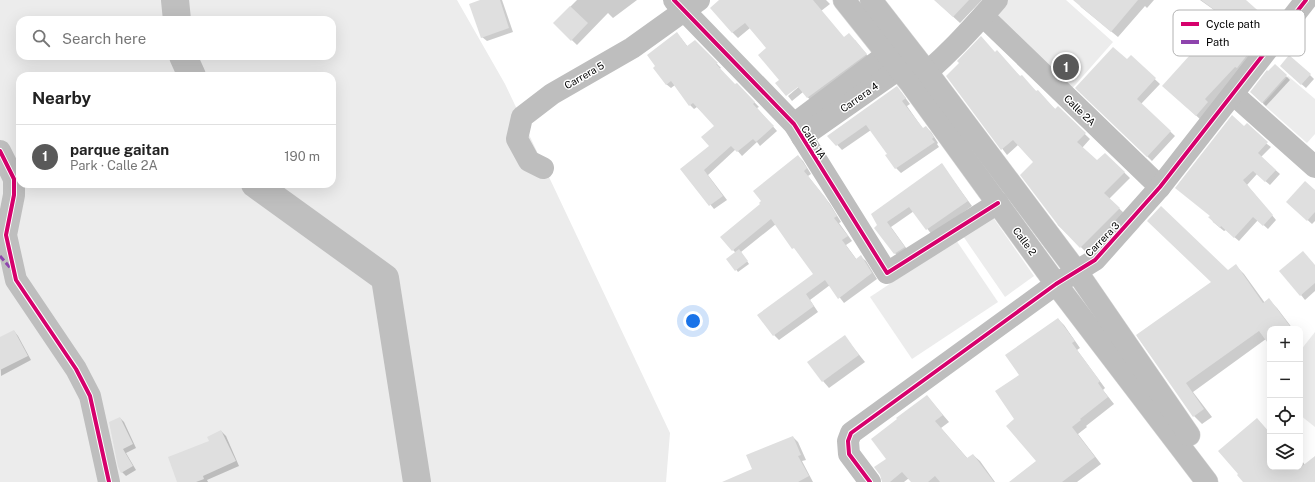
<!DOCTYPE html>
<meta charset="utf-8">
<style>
:root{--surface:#fff;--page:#f2f2f2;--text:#222;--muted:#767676;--line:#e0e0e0;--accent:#595959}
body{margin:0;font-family:"Public Sans",sans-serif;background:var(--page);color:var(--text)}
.controls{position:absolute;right:12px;bottom:12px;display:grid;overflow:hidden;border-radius:8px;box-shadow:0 4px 16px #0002}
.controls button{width:36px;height:36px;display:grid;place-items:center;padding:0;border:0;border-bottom:1px solid var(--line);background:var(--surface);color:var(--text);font:20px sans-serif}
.you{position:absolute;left:693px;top:321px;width:14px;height:14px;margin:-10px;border:3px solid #fff;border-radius:50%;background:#1a73e8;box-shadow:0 0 0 6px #1a73e833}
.badge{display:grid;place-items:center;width:26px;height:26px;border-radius:50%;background:var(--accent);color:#fff;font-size:13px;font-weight:700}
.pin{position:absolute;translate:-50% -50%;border:2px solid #fff;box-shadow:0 1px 4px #0006}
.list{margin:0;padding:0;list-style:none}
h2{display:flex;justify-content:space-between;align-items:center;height:52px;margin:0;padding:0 16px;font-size:17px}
h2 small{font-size:13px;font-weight:400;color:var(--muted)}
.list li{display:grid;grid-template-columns:26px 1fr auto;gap:12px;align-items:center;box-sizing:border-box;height:64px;padding:0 16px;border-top:1px solid var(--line)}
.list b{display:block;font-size:15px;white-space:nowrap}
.list p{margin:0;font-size:13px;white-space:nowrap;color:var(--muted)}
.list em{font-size:13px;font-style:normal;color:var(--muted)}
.icon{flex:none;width:22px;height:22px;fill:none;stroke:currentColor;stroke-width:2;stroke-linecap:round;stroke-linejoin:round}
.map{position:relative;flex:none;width:1315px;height:482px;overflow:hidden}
.search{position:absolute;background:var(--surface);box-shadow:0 4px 16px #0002;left:16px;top:16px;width:320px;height:44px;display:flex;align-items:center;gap:10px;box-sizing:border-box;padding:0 14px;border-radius:12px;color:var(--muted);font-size:15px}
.panel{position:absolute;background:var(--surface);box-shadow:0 4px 16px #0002;left:16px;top:72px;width:320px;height:116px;border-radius:12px}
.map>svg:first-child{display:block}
</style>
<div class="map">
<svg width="1315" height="482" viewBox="0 0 1315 482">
<rect width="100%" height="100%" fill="#fff"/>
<g fill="#ececec" fill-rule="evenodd">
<path d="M0 0H457L505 84 670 433 666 482H0ZM20 20H332V56H20ZM20 76H332V184H20Z"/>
<polygon points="1003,0 1066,0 1113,42 1069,92 986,18"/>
<polygon points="1288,76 1315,99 1315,134 1307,143 1263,104"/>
<polygon points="992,216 1034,276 1005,297 963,236"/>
<polygon points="956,240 998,302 912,359 870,297"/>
<polygon points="1315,332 1315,427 1300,415 1300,351"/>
</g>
<g fill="#0003">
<polygon points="483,0 502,0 513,32 487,41 482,37"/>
<polygon points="577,0 637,0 613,18 608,13 577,45 554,23"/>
<polygon points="721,0 826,0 830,4 821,11 844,38 855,40 871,60 813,103 803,92 792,101 788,96 802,84 780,80 768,48 750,28 738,38 733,33 712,8"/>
<polygon points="935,0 982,0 960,23"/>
<polygon points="1076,0 1154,0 1147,8 1145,6 1118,37 1081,7"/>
<polygon points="1200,0 1244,0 1276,29 1201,120 1169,91 1224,17"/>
<polygon points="681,38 688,47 695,41 721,68 719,69 735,86 737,84 759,107 757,108 777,131 760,146 757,142 742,156 736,149 708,175 727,200 714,209 681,169 711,146 716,126 697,107 694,109 690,105 675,85 671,88 666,84"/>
<polygon points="995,53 1056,110 1058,108 1090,139 1082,148 1097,162 1105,154 1130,178 1109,199 1125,214 1086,252 1058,225 1034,162 1018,145 1007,155 947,76"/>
<polygon points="1131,57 1160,84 1141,104 1175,136 1152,161 1077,88 1127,61"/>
<polygon points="1285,70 1310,75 1314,79 1306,88"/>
<polygon points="1286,76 1290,80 1266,106 1256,97"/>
<polygon points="901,92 910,104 907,106 923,129 926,127 931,132 938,143 937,144 939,147 901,173 896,168 889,154 871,130 842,150 829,136"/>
<polygon points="1244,127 1271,147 1261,157 1280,174 1270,185 1257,174 1247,185 1276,220 1268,229 1258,220 1239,241 1226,230 1224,231 1213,222 1211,216"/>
<polygon points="798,156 803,161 811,174 808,176 830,204 841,222 839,223 852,241 846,245 857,260 861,257 866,261 877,279 844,303 830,285 810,300 818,312 779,340 774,335 815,274 776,224 741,252 749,264 738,272 728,259 736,253 733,250 762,205"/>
<polygon points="941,164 972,206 932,235 914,211 891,227 909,252 899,258 875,228"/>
<polygon points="1315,191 1315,221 1312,224 1292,206"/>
<polygon points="1236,266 1244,274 1265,303 1269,300 1277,308 1293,329 1270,329 1270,345 1266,339 1193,392 1212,417 1202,424 1194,416 1137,336"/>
<polygon points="1315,266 1315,291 1305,300 1301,295"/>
<polygon points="1058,319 1064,325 1080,348 1077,350 1105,388 1103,390 1114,404 1086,426 1087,427 1078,434 1101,464 1077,482 1011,482 1038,461 1016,419 1020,375"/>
<polygon points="14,331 18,336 31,360 1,376 0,339"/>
<polygon points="844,336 865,362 829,388 823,381"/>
<polygon points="927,396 949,422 941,428 968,459 973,455 980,461 995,482 912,482 909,478 904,482 883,482 887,459"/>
<polygon points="120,418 124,422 136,448 126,453 136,470 126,476 122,472"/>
<polygon points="221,431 226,436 239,466 207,480 208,482 178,482 210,442"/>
<polygon points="1270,433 1270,467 1300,467 1300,458 1305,465 1315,457 1315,482 1244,482"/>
<polygon points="793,437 798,442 806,460 802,461 813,482 724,482 754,470"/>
</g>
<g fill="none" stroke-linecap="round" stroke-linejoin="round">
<g stroke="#bfbfbf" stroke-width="28">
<polyline points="175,0 177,20"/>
<polyline points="183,56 192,76"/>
<polyline points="255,184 385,278 417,482"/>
</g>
</g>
<g fill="#dfdfdf">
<polygon points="480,0 500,0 509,28 481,38 469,4"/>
<polygon points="719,0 813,0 844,37 849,33 867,54 807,98 798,87 786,96 775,83 779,80 758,55 766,48 745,23 732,33 710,8"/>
<polygon points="934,0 969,0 953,17"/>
<polygon points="1073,0 1138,0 1111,32"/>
<polygon points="1201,0 1246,0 1272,23 1237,68 1235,67 1205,99 1208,102 1196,116 1162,86 1190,55 1188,54 1223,16"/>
<polygon points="570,6 588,23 571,41 553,23"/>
<polygon points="677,32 687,46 695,40 718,63 716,64 735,84 737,83 755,102 753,104 774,126 756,142 753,139 737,152 731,146 704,170 723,196 709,206 680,169 709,146 701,137 714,126 693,103 689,106 671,81 666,85 653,68 655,66 647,55"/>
<polygon points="981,36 995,52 997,50 1020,76 1022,75 1036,91 1038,90 1055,109 1058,106 1086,133 1077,142 1097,160 1105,153 1125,172 1104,193 1120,208 1080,248 1058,225 1020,175 1033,162 1013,140 1001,150 946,76 959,63 957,61"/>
<polygon points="1113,47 1127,59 1131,55 1156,78 1137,99 1171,131 1147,157 1075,88"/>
<polygon points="1289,55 1311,74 1301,85 1280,66"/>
<polygon points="1275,64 1287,75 1262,103 1250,92 1267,70 1268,71"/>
<polygon points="897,86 906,98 902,101 923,128 926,126 934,137 932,139 935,142 895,169 885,155 887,154 866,125 836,146 827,136"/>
<polygon points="1232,115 1244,126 1247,123 1268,142 1258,153 1276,170 1265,182 1253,171 1243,180 1273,215 1263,226 1253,217 1234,238 1221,226 1220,228 1208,217 1210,216 1175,188"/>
<polygon points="798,155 807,168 804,171 825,197 837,216 834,218 848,236 842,240 856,259 861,255 872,273 838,299 825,280 806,294 814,306 773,336 757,315 813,274 794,248 792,249 771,219 732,251 720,237 760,204 759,203 761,201 753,191"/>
<polygon points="942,163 968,201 926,230 909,207 887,222 905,247 894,254 874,228 877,225 871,214"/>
<polygon points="1305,181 1315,190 1315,212 1307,221 1286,202"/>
<polygon points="1161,206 1228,270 1236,264 1263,303 1269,298 1292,329 1270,329 1270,346 1259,331 1186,383 1204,409 1193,417 1136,335 1211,282 1147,221"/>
<polygon points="739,249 748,261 735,271 726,259"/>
<polygon points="1303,251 1315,265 1315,283 1300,296 1279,271"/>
<polygon points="1058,318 1075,341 1072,343 1100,381 1098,383 1108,397 1080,419 1081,420 1072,427 1095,457 1062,482 1009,482 1036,461 1006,426 1014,419 995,391 1019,375 1005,355"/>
<polygon points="14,330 28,356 0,370 0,337"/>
<polygon points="845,335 859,355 822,382 807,362"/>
<polygon points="927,395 943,415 935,421 967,458 973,454 994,482 940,482 935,476 928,482 911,482 902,472 890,482 882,482 880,475 874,467 886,459 871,439 897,419 896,418"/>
<polygon points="120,417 133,444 123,449 133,466 121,473 118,467 109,422"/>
<polygon points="1257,418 1270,433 1270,467 1301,467 1315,456 1315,482 1243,482 1237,475 1238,474 1218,451"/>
<polygon points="221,430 236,461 203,476 204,479 196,482 177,482 168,457 209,441 207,437"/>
<polygon points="793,436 801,455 798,456 809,476 798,482 722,482 752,469 746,455"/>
</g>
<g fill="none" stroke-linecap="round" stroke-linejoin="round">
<g stroke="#dbdbdb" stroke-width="23">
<g id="major">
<polyline points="844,0 911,84 1056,284 1207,482"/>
<polyline points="871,0 927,72 1077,272 1189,435"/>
</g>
</g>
<g stroke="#bebebe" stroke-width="22">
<polyline points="674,0 794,124 887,273 998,203"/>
<polyline points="983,16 1160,187"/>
<path d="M912 84C943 61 971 29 997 0"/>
<polyline points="1233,94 1315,167"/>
<polyline points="794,124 902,43"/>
<polyline points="802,137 899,69 915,60"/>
<polyline points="0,151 14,179 14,195 6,235 16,280 76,369 90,396 109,482"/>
<polyline points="543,168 529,161 517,139 522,117 552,94 632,48 699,0"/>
<polyline points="870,482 849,454 848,441 851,433 1056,284 1095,260 1160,187 1306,0"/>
</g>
<use href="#major" stroke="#bebebe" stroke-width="22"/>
<polyline stroke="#8e44ad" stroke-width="3" stroke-dasharray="6 3" stroke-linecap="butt" points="0,256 12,270"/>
<g stroke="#fff" stroke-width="6">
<g id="cycleway">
<polyline points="674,0 794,124 887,273 998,203"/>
<polyline points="0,151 14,179 14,195 6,235 16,280 76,369 90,396 109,482"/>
<polyline points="870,482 849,454 848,441 851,433 1056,284 1095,260 1160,187 1306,0"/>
</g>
</g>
<use href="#cycleway" stroke="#d6006c" stroke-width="4"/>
</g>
<g text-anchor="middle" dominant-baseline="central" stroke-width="3" stroke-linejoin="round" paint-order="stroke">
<g font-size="10" fill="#000" stroke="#fff">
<text transform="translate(584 75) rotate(-30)">Carrera 5</text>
<text transform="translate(859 97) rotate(-35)">Carrera 4</text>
<text transform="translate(1080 110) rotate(44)">Calle 2A</text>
<text transform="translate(814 142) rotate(58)">Calle 1A</text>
<text transform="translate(1102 239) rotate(-46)">Carrera 3</text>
<text transform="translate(1025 241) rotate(54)">Calle 2</text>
</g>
</g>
<rect x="1173" y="10" width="132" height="46" rx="6" fill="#fff" stroke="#b2b2b2" stroke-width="1"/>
<rect x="1181" y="22" width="18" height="4" fill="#d6006c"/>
<rect x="1181" y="40" width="18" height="4" fill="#8e44ad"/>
<g font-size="11" fill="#000">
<text x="1206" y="28">Cycle path</text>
<text x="1206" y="46">Path</text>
</g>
</svg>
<div class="controls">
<button>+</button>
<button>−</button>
<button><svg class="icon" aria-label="locate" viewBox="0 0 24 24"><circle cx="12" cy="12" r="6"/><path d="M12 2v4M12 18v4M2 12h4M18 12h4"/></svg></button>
<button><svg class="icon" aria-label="layers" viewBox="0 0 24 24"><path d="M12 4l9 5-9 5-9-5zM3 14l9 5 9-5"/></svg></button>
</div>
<div class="you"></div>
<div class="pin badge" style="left:1066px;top:67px">1</div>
<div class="search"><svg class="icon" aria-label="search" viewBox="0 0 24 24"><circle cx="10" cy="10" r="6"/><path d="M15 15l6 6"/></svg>Search here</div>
<section class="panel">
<h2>Nearby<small></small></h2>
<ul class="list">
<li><span class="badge">1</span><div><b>parque gaitan</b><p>Park · Calle 2A</p></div><em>190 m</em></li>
</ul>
</section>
</div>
